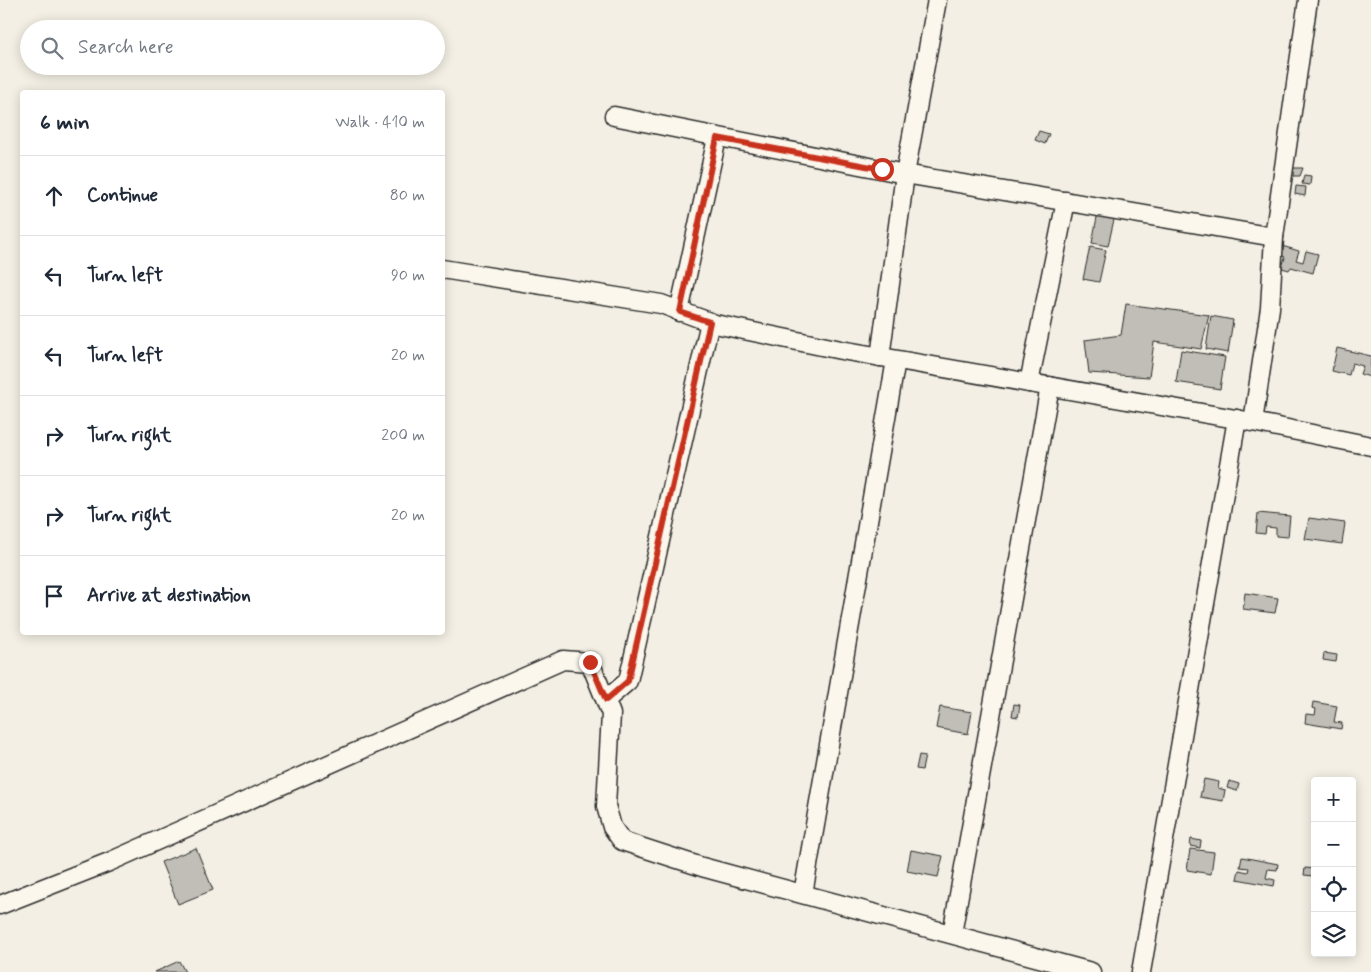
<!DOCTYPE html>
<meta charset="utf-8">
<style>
:root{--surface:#fff;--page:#f2f2f3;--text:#1f2937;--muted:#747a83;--line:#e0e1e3}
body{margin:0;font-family:Mynerve,sans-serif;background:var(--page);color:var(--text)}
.controls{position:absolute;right:15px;bottom:15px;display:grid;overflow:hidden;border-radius:5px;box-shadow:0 2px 12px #0003}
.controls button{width:45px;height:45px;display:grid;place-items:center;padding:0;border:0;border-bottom:1px solid var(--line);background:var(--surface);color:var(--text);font:25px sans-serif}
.stop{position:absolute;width:15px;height:15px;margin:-11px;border:4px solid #c8321e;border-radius:50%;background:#fff}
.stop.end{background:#c8321e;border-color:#fff;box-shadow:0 1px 5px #0008}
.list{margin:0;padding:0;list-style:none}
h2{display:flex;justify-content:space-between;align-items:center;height:65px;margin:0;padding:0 20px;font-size:21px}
h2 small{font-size:16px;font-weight:400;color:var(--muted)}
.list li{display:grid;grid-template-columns:32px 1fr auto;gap:15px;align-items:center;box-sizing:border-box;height:80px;padding:0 20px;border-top:1px solid var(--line)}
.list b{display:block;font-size:19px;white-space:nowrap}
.list em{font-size:16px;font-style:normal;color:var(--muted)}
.icon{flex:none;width:28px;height:28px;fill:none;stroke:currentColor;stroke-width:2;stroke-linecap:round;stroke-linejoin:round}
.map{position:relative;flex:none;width:1371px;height:972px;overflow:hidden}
.search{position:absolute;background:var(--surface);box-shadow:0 2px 12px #0003;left:20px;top:20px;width:425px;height:55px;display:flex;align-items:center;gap:12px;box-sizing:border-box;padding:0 18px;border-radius:28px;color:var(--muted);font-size:19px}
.panel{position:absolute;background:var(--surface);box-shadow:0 2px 12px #0003;left:20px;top:90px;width:425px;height:545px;border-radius:5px}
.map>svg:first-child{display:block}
</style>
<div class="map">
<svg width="1371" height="972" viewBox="0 0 1371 972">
<rect width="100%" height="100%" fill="#f3efe4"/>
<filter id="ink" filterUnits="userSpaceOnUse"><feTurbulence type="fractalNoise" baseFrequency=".02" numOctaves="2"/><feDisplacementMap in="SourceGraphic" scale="10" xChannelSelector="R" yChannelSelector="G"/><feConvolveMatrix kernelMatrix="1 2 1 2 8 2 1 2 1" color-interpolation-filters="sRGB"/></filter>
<g filter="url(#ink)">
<g fill="#c0beb6" stroke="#2b2b2b">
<polygon points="1039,131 1049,134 1045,144 1035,140"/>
<polygon points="1292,168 1303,168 1300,176 1292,176"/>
<polygon points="1304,175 1311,176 1310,185 1302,184"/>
<polygon points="1296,186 1306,187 1305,196 1295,194"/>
<polygon points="1098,212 1115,215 1108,246 1092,243"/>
<polygon points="1282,246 1299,251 1296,260 1303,262 1306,251 1318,254 1313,273 1291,267 1289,270 1282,268 1285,257 1280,255"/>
<polygon points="1090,247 1106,250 1099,282 1083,279"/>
<polygon points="1126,304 1209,315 1201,349 1154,342 1149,377 1089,373 1085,340 1121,335"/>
<polygon points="1211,316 1233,320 1228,353 1206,349"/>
<polygon points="1337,348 1371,356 1370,377 1360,374 1363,366 1352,363 1349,375 1332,371"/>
<polygon points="1181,350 1225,357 1220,389 1176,382"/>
<polygon points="1258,513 1290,516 1288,537 1276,536 1276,528 1266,527 1265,534 1256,533"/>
<polygon points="1309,518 1345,523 1342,544 1305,539"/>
<polygon points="1245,593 1278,598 1275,613 1243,609"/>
<polygon points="1324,653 1337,655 1336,662 1323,660"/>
<polygon points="1313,702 1337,706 1334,722 1342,723 1341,729 1305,723 1306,714 1315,715 1316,709 1312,708"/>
<polygon points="1014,704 1020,705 1018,717 1012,716"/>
<polygon points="940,707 972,712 968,734 936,728"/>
<polygon points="919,755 925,756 922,770 916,769"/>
<polygon points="1204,779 1219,782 1218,788 1225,790 1223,801 1200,797"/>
<polygon points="1229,781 1239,784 1237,791 1227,788"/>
<polygon points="1191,839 1201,841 1200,848 1190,846"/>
<polygon points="196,848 213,890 178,904 161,862"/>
<polygon points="1190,849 1214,852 1211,874 1187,870"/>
<polygon points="911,850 943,856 938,877 907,871"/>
<polygon points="1242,857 1278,864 1277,870 1268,869 1266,878 1275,880 1274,886 1237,879 1239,870 1248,872 1249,868 1240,867"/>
<polygon points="1305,868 1315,869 1314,876 1304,875"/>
<polygon points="179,961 185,972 155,972"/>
</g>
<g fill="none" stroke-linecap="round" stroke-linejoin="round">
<g stroke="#2b2b2b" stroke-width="21">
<g id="minor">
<polyline points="1308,0 1274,237 1270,308 1253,422 1371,446"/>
<polyline points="614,116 905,174 937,0"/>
<polyline points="442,269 661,304 715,324 841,350 1253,422"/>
<polyline points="679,312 717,138"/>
<polyline points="880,357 905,174 1274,237"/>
<polyline points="1029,383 1066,201"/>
<polyline points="606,700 628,681 710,322"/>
<polyline points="803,894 896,360"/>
<polyline points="0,905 109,862 563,660 590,662 611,714 606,806 612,827 622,841 702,867 1091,972"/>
<polyline points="952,934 1050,386"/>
<polyline points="1141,972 1237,419"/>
</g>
</g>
<use href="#minor" stroke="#fbf7ec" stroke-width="18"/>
</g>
</g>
<g fill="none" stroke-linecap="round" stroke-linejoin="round" filter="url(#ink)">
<polyline stroke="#c8321e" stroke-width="6" points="590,662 606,700 628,681 710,322 680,312 717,138 882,169"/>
</g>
</svg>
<div class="controls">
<button>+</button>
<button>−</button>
<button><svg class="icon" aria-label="locate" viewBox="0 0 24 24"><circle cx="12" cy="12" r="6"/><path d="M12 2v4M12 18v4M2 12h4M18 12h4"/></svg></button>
<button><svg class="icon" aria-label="layers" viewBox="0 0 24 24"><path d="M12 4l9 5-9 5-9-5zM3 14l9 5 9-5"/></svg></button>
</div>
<div class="stop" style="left:882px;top:169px"></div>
<div class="stop end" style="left:590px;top:662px"></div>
<div class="search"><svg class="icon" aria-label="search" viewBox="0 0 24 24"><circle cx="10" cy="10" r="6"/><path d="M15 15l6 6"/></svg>Search here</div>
<section class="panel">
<h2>6 min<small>Walk · 410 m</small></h2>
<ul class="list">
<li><svg class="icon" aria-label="ahead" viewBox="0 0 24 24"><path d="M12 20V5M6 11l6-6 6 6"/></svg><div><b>Continue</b></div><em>80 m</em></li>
<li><svg class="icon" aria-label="left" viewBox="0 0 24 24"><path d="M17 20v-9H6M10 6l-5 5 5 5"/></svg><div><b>Turn left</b></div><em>90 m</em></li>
<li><svg class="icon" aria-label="left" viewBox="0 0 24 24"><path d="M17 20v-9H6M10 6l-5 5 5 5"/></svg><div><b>Turn left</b></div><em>20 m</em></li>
<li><svg class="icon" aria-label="right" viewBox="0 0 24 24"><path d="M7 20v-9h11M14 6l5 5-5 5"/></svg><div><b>Turn right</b></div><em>200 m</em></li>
<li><svg class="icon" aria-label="right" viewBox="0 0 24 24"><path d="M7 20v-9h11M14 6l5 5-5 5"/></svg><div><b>Turn right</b></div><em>20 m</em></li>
<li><svg class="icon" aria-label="arrive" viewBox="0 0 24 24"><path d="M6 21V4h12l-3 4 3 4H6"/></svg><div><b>Arrive at destination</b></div></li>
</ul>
</section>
</div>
